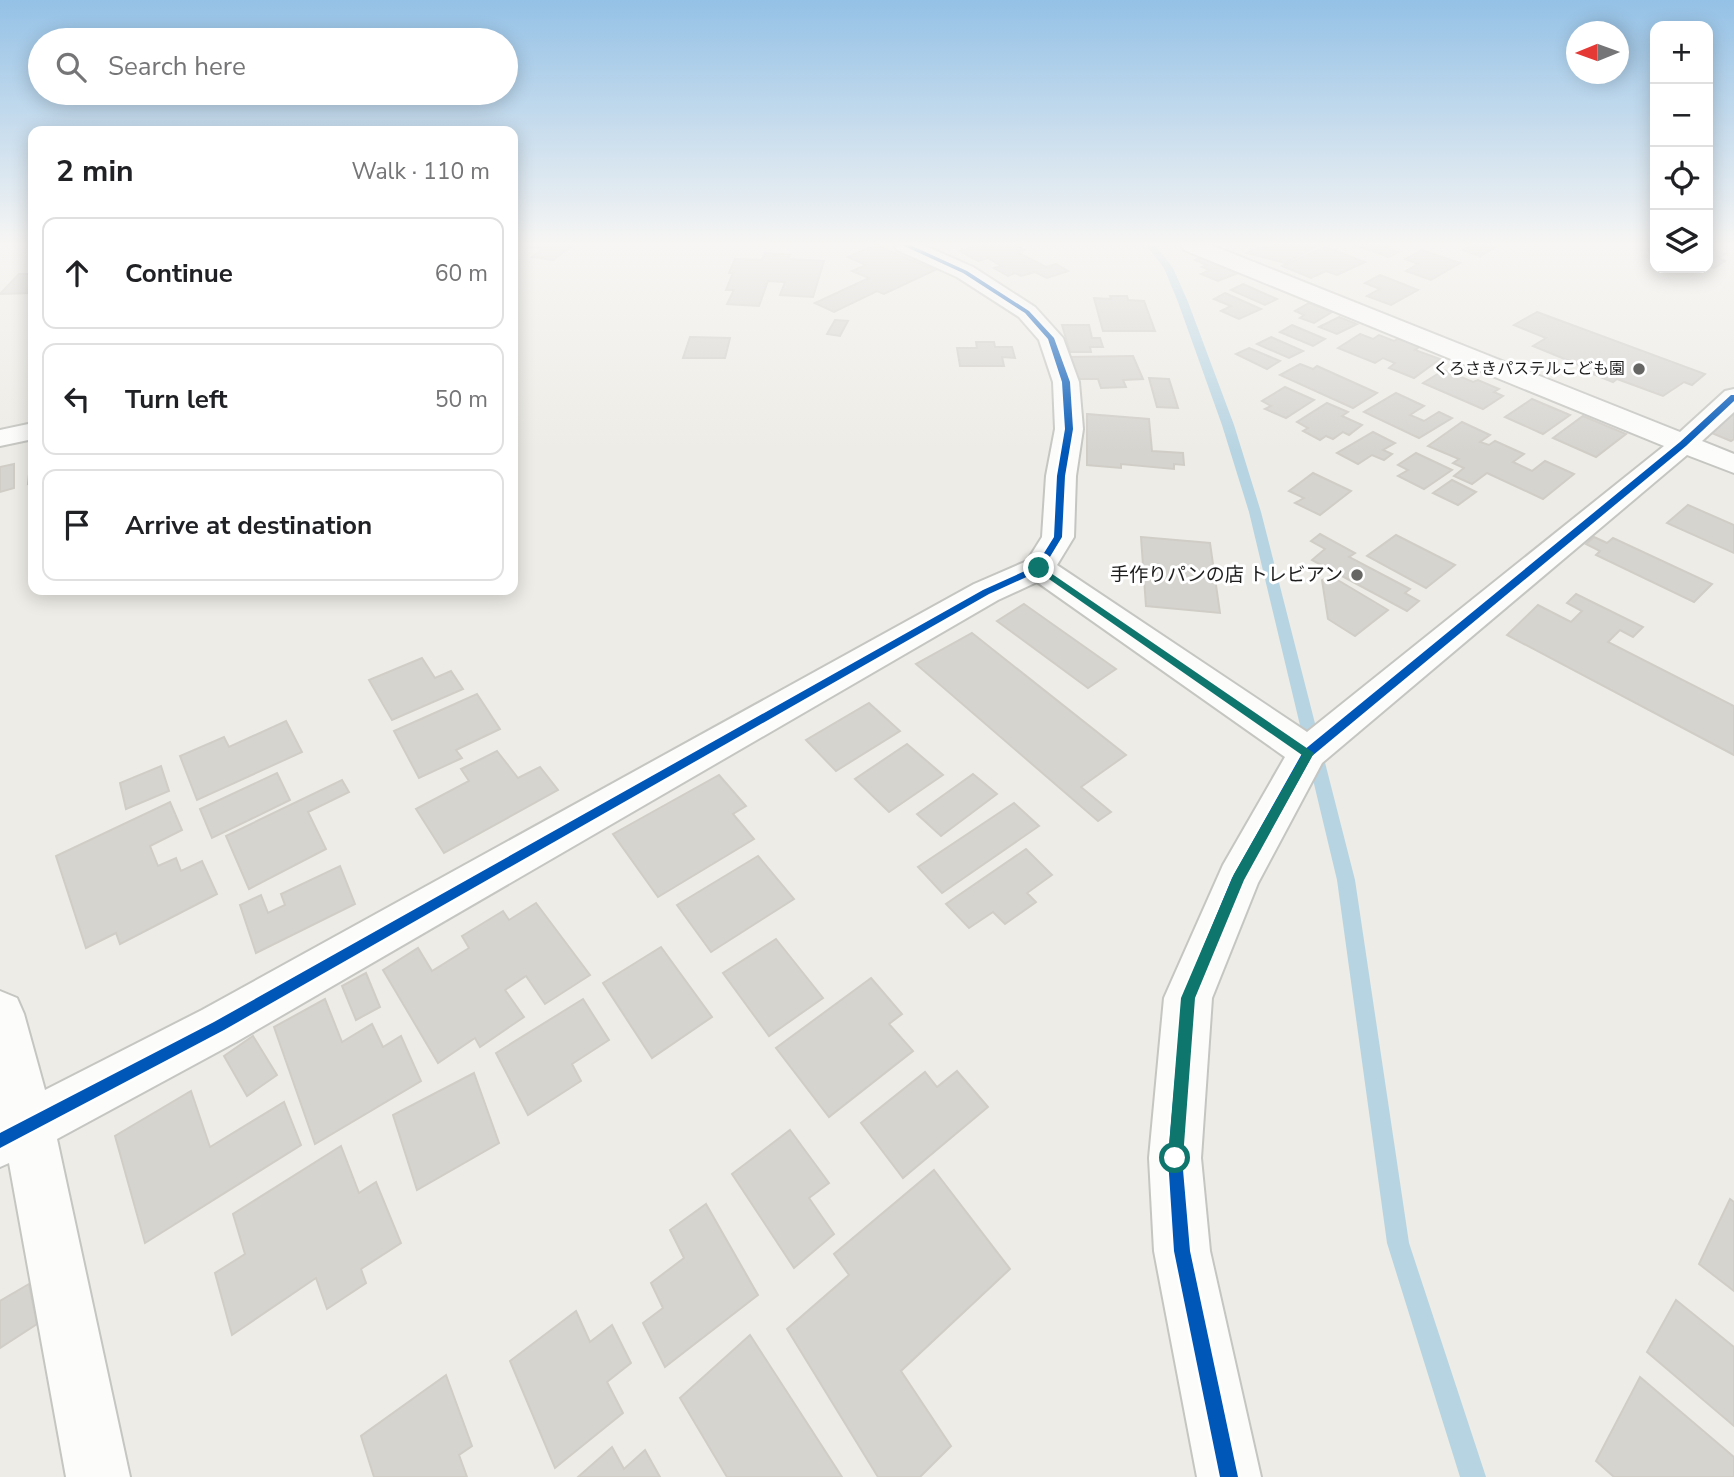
<!DOCTYPE html>
<meta charset="utf-8">
<style>
:root{--surface:#fff;--page:#f6f6f6;--text:#202124;--muted:#757577;--line:#e0e0e0}
body{margin:0;font-family:"Nunito Sans","Noto Sans JP",sans-serif;background:var(--page);color:var(--text)}
.controls{position:absolute;right:21px;top:21px;display:grid;overflow:hidden;border-radius:14px;box-shadow:0 4px 18px #0003}
.controls button{width:63px;height:63px;display:grid;place-items:center;padding:0;border:0;border-bottom:2px solid var(--line);background:var(--surface);color:var(--text);font:35px sans-serif}
.compass{position:absolute;left:1566px;top:21px;width:63px;height:63px;border-radius:50%;background:var(--surface);box-shadow:0 4px 18px #0003;rotate:269deg}
.stop{position:absolute;width:21px;height:21px;margin:-16px;border:5px solid #0f766e;border-radius:50%;background:#fff}
.stop.end{background:#0f766e;border-color:#fff;box-shadow:0 2px 7px #0008}
.list{margin:0;padding:0;list-style:none}
h2{display:flex;justify-content:space-between;align-items:center;height:91px;margin:0;padding:0 28px;font-size:30px}
h2 small{font-size:23px;font-weight:400;color:var(--muted)}
.list li{display:grid;grid-template-columns:46px 1fr auto;gap:21px;align-items:center;box-sizing:border-box;height:112px;margin:0 14px 14px;padding:0 14px;border:2px solid var(--line);border-radius:14px}
.list b{display:block;font-size:26px;white-space:nowrap}
.list em{font-size:23px;font-style:normal;color:var(--muted)}
.icon{flex:none;width:38px;height:38px;fill:none;stroke:currentColor;stroke-width:2;stroke-linecap:round;stroke-linejoin:round}
.map{position:relative;flex:none;width:1734px;height:1477px;overflow:hidden}
.search{position:absolute;background:var(--surface);box-shadow:0 4px 18px #0003;left:28px;top:28px;width:490px;height:77px;display:flex;align-items:center;gap:18px;box-sizing:border-box;padding:0 24px;border-radius:38px;color:var(--muted);font-size:26px}
.panel{position:absolute;background:var(--surface);box-shadow:0 4px 18px #0003;left:28px;top:126px;width:490px;height:469px;border-radius:14px}
.map>svg:first-child{display:block}
</style>
<div class="map">
<svg width="1734" height="1477" viewBox="0 0 1734 1477">
<rect width="100%" height="100%" fill="#edece6"/>
<g fill="none" stroke-linecap="round" stroke-linejoin="round">
<polygon fill="#b7d4e2" fill-rule="evenodd" points="1146,245 1155,245 1173,268 1188,302 1234,425 1261,512 1355,880 1409,1243 1486,1477 1460,1477 1387,1243 1337,880 1249,512 1222,425 1178,302 1164,268"/>
</g>
<g fill="#d6d4cf" stroke="#d0cdc7" stroke-width="2">
<polygon points="517,245 573,245 553,260 532,257 543,249"/>
<polygon points="875,245 935,270 884,294 877,291 834,312 815,303 869,278 852,271 866,265 848,257"/>
<polygon points="978,245 1016,245 1025,250 1017,252 1046,267 1056,264 1068,271 1047,278 1035,272 1021,276 1015,273 1008,276 994,268 1001,266 988,258 978,261 960,251"/>
<polygon points="1272,245 1319,245 1285,263 1247,253 1261,246 1267,248"/>
<polygon points="1355,245 1390,245 1386,248 1398,252 1389,257"/>
<polygon points="1472,245 1491,245 1496,247 1480,256 1463,250"/>
<polygon points="1325,247 1365,262 1337,275 1326,271 1311,278 1282,266"/>
<polygon points="1708,248 1725,254 1718,258 1725,261 1714,268 1708,266"/>
<polygon points="1422,250 1460,263 1431,280 1406,271 1418,264 1405,259"/>
<polygon points="765,253 790,255 788,259 824,261 813,297 780,295 785,282 768,281 759,306 727,304 734,290 726,290 733,273 729,273 735,259 762,260"/>
<polygon points="1206,255 1237,268 1231,270 1238,273 1218,281 1201,274 1210,270 1202,267 1207,265 1195,260"/>
<polygon points="19,274 33,274 33,289 30,293 0,294"/>
<polygon points="1380,275 1418,290 1391,305 1367,296 1380,289 1365,283"/>
<polygon points="1243,284 1277,299 1265,305 1231,290"/>
<polygon points="1225,293 1261,309 1239,319 1221,311 1231,306 1214,299"/>
<polygon points="1110,296 1127,296 1128,300 1144,301 1155,331 1103,331 1094,298 1111,299"/>
<polygon points="1309,303 1332,312 1314,323 1300,318 1304,315 1295,311"/>
<polygon points="1537,312 1705,374 1692,385 1684,382 1663,396 1617,379 1613,382 1590,373 1594,371 1533,346 1546,338 1514,325"/>
<polygon points="1339,317 1357,324 1337,334 1319,327"/>
<polygon points="835,320 848,321 840,336 827,334"/>
<polygon points="1062,325 1089,325 1092,338 1100,338 1103,347 1090,347 1091,352 1070,352"/>
<polygon points="1292,325 1325,339 1313,346 1280,332"/>
<polygon points="1360,334 1373,339 1379,335 1394,341 1401,337 1422,345 1415,350 1440,359 1414,378 1389,368 1395,363 1383,358 1375,363 1338,348"/>
<polygon points="690,337 730,338 725,358 683,358"/>
<polygon points="1271,337 1303,351 1289,358 1257,344"/>
<polygon points="976,342 994,342 995,347 1012,347 1015,358 1002,357 1004,366 960,366 957,348 977,348"/>
<polygon points="1249,348 1280,361 1267,369 1236,354"/>
<polygon points="1133,356 1143,379 1123,380 1126,387 1101,388 1098,379 1076,379 1069,357"/>
<polygon points="1300,364 1313,369 1317,366 1377,393 1353,408 1280,375"/>
<polygon points="1444,370 1473,382 1478,380 1499,389 1494,392 1503,396 1483,409 1423,383"/>
<polygon points="1149,378 1169,379 1178,408 1157,407"/>
<polygon points="1285,387 1314,400 1286,418 1265,409 1271,406 1262,401"/>
<polygon points="1396,393 1424,406 1410,415 1424,421 1439,412 1452,418 1419,438 1364,412"/>
<polygon points="1532,399 1570,415 1543,434 1505,417"/>
<polygon points="1327,403 1348,412 1342,416 1362,425 1349,435 1343,432 1333,439 1326,436 1320,440 1303,431 1308,428 1297,422"/>
<polygon points="1734,410 1734,439 1731,441 1707,431"/>
<polygon points="1087,414 1149,419 1152,451 1183,453 1184,465 1174,464 1174,469 1121,464 1121,468 1087,465"/>
<polygon points="1583,416 1626,434 1596,457 1553,438"/>
<polygon points="1462,422 1490,435 1480,442 1489,445 1495,441 1524,454 1513,462 1532,471 1545,461 1574,474 1543,499 1487,473 1472,484 1454,476 1464,468 1453,463 1459,459 1428,446"/>
<polygon points="1373,432 1395,443 1383,450 1392,454 1384,460 1372,455 1358,464 1337,453"/>
<polygon points="33,452 33,483 28,484 31,453"/>
<polygon points="1416,453 1452,470 1424,489 1398,476 1408,470 1398,465"/>
<polygon points="14,464 14,488 0,492 0,467"/>
<polygon points="1313,473 1351,491 1320,515 1295,503 1304,498 1289,491"/>
<polygon points="1452,480 1476,492 1458,505 1433,493"/>
<polygon points="1688,505 1734,525 1734,553 1667,523"/>
<polygon points="1320,534 1355,553 1349,557 1410,589 1405,593 1419,601 1407,611 1312,560 1325,549 1311,541"/>
<polygon points="1396,535 1455,565 1426,588 1367,556"/>
<polygon points="1141,537 1210,543 1220,613 1146,606"/>
<polygon points="1594,537 1607,543 1613,538 1712,584 1694,602 1596,555 1600,551 1586,544"/>
<polygon points="1331,576 1388,610 1355,636 1328,619 1322,580"/>
<polygon points="1576,594 1643,627 1633,637 1620,630 1608,642 1734,706 1734,755 1507,635 1538,605 1571,622 1582,611 1567,603"/>
<polygon points="1024,604 1116,669 1088,688 997,621"/>
<polygon points="972,633 1126,755 1081,787 1111,812 1098,821 916,664"/>
<polygon points="422,658 435,678 451,671 463,689 392,720 369,680"/>
<polygon points="477,694 500,729 456,750 462,758 419,778 394,731"/>
<polygon points="869,703 900,731 836,771 806,740"/>
<polygon points="286,721 302,752 197,800 180,756 224,737 229,747"/>
<polygon points="907,744 943,775 889,812 855,779"/>
<polygon points="497,751 518,778 540,767 558,790 444,853 416,809 469,781 461,769"/>
<polygon points="161,766 169,791 126,809 120,783"/>
<polygon points="277,773 290,800 212,838 200,809"/>
<polygon points="973,774 997,794 941,836 917,814"/>
<polygon points="719,775 746,806 733,814 754,839 658,897 613,834"/>
<polygon points="342,780 349,792 308,812 326,849 249,889 226,836"/>
<polygon points="170,802 182,830 150,846 158,866 176,858 181,871 202,861 217,894 120,944 116,933 86,948 56,856"/>
<polygon points="1014,803 1039,826 942,893 918,867"/>
<polygon points="1026,849 1052,875 1027,893 1036,902 1005,924 993,912 969,928 946,904"/>
<polygon points="758,856 794,899 711,952 677,905"/>
<polygon points="340,866 355,904 256,953 240,905 261,895 268,913 285,905 281,894"/>
<polygon points="536,903 590,975 545,1004 526,976 505,990 524,1017 480,1047 475,1038 438,1063 383,970 418,948 432,971 469,948 462,936 503,911 509,920"/>
<polygon points="776,939 823,998 769,1036 723,973"/>
<polygon points="661,947 712,1017 652,1058 603,983"/>
<polygon points="366,973 380,1007 356,1020 342,986"/>
<polygon points="871,978 902,1014 889,1024 913,1051 829,1117 776,1048"/>
<polygon points="325,999 342,1042 372,1024 383,1047 401,1036 421,1081 315,1144 274,1027"/>
<polygon points="583,999 609,1040 572,1064 581,1081 528,1115 496,1053"/>
<polygon points="253,1036 277,1075 247,1096 224,1056"/>
<polygon points="957,1071 988,1107 903,1178 861,1123 925,1072 937,1087"/>
<polygon points="474,1073 499,1143 417,1190 393,1115"/>
<polygon points="191,1091 210,1147 284,1102 301,1145 145,1243 115,1136"/>
<polygon points="790,1130 829,1183 809,1198 834,1234 794,1268 732,1174"/>
<polygon points="341,1146 359,1193 376,1182 401,1243 361,1269 366,1283 327,1309 316,1278 232,1335 215,1273 245,1254 233,1214"/>
<polygon points="934,1170 1010,1269 901,1371 951,1446 920,1477 878,1477 787,1329 849,1275 834,1254"/>
<polygon points="1730,1199 1734,1202 1734,1291 1699,1264"/>
<polygon points="706,1204 758,1295 665,1367 643,1323 663,1308 651,1283 684,1258 670,1230"/>
<polygon points="29,1284 37,1324 0,1348 0,1301"/>
<polygon points="1676,1300 1734,1347 1734,1426 1647,1352"/>
<polygon points="576,1311 590,1342 612,1325 631,1363 607,1382 623,1413 555,1468 510,1361"/>
<polygon points="750,1335 842,1477 727,1477 680,1398"/>
<polygon points="446,1375 472,1446 459,1455 467,1477 374,1477 361,1436"/>
<polygon points="1640,1377 1734,1457 1734,1477 1614,1477 1596,1461"/>
<polygon points="612,1447 624,1469 645,1450 660,1477 578,1477"/>
</g>
<g fill="none" stroke-linecap="round" stroke-linejoin="round">
<g stroke="#c5c5c2" stroke-width="4">
<g id="minor">
<polygon points="894,245 923,245 973,267 1035,307 1063,338 1079,382 1083,429 1076,476 1074,537 1057,565 1307,732 1664,446 1184,250 1181,245 1211,245 1680,432 1725,391 1734,389 1734,412 1702,441 1734,454 1734,473 1687,455 1322,763 1258,883 1212,998 1201,1158 1210,1251 1261,1477 1197,1477 1154,1251 1149,1158 1164,998 1223,865 1285,757 1037,582 998,600 236,1042 57,1139 130,1477 66,1477 9,1163 0,1167 0,991 17,998 24,1014 45,1090 202,1010 974,584 1027,561 1042,537 1046,476 1055,429 1053,382 1039,340 1019,317 957,277 897,250"/>
<polygon points="33,423 33,439 0,446 0,430"/>
</g>
</g>
<use href="#minor" fill="#fcfcfb" fill-rule="evenodd"/>
<g stroke="#fff" stroke-width="5">
<g id="cycleway">
<polygon points="902,245 910,245 967,271 1029,311 1054,338 1070,382 1073,429 1065,476 1062,537 1042,570 989,594 224,1030 0,1148 0,1133 214,1022 983,590 1036,566 1054,537 1057,476 1065,429 1062,382 1048,339 1025,313 963,273"/>
<polygon points="1731,395 1734,395 1734,401 1686,446 1312,756 1243,880 1194,998 1182,1158 1190,1251 1238,1477 1220,1477 1174,1251 1168,1158 1182,998 1232,878 1304,750 1680,442"/>
</g>
</g>
<use href="#cycleway" fill="#0057b8" fill-rule="evenodd"/>
</g>
<linearGradient id="sky" x2="0" y2="1"><stop stop-color="#94c1e6"/><stop offset="0.54" stop-color="#f7f6f4"/><stop offset="1" stop-color="#f7f6f4" stop-opacity="0"/></linearGradient>
<rect width="1734" height="452" fill="url(#sky)"/>
<polygon fill="#0f766e" points="1039,565 1314,753 1244,880 1195,998 1183,1158 1181,1163 1175,1166 1170,1163 1168,1158 1181,998 1234,874 1302,755 1036,570 1036,566"/>
<g fill="#666664" stroke="#fff" stroke-width="2.5">
<circle cx="1639" cy="369" r="7"/>
<circle cx="1357" cy="575" r="7"/>
</g>
<g text-anchor="middle" dominant-baseline="central" stroke-width="6" stroke-linejoin="round" paint-order="stroke">
<g font-size="16" fill="#1e1e1e" stroke="#fff" text-anchor="end">
<text x="1625" y="369">くろさきパステルこども園</text>
</g>
<g font-size="19" fill="#1e1e1e" stroke="#fff" text-anchor="end">
<text x="1343" y="575">手作りパンの店 トレビアン</text>
</g>
</g>
</svg>
<div class="controls">
<button>+</button>
<button>−</button>
<button><svg class="icon" aria-label="locate" viewBox="0 0 24 24"><circle cx="12" cy="12" r="6"/><path d="M12 2v4M12 18v4M2 12h4M18 12h4"/></svg></button>
<button><svg class="icon" aria-label="layers" viewBox="0 0 24 24"><path d="M12 4l9 5-9 5-9-5zM3 14l9 5 9-5"/></svg></button>
</div>
<svg class="compass" viewBox="-18 -18 36 36"><path d="M0-13l5 13h-10z" fill="#e53935"/><path d="M0 13l5-13h-10z" fill="#757577"/></svg>
<div class="stop" style="left:1175px;top:1158px"></div>
<div class="stop end" style="left:1039px;top:568px"></div>
<div class="search"><svg class="icon" aria-label="search" viewBox="0 0 24 24"><circle cx="10" cy="10" r="6"/><path d="M15 15l6 6"/></svg>Search here</div>
<section class="panel">
<h2>2 min<small>Walk · 110 m</small></h2>
<ul class="list">
<li><svg class="icon" aria-label="ahead" viewBox="0 0 24 24"><path d="M12 20V5M6 11l6-6 6 6"/></svg><div><b>Continue</b></div><em>60 m</em></li>
<li><svg class="icon" aria-label="left" viewBox="0 0 24 24"><path d="M17 20v-9H6M10 6l-5 5 5 5"/></svg><div><b>Turn left</b></div><em>50 m</em></li>
<li><svg class="icon" aria-label="arrive" viewBox="0 0 24 24"><path d="M6 21V4h12l-3 4 3 4H6"/></svg><div><b>Arrive at destination</b></div></li>
</ul>
</section>
</div>
